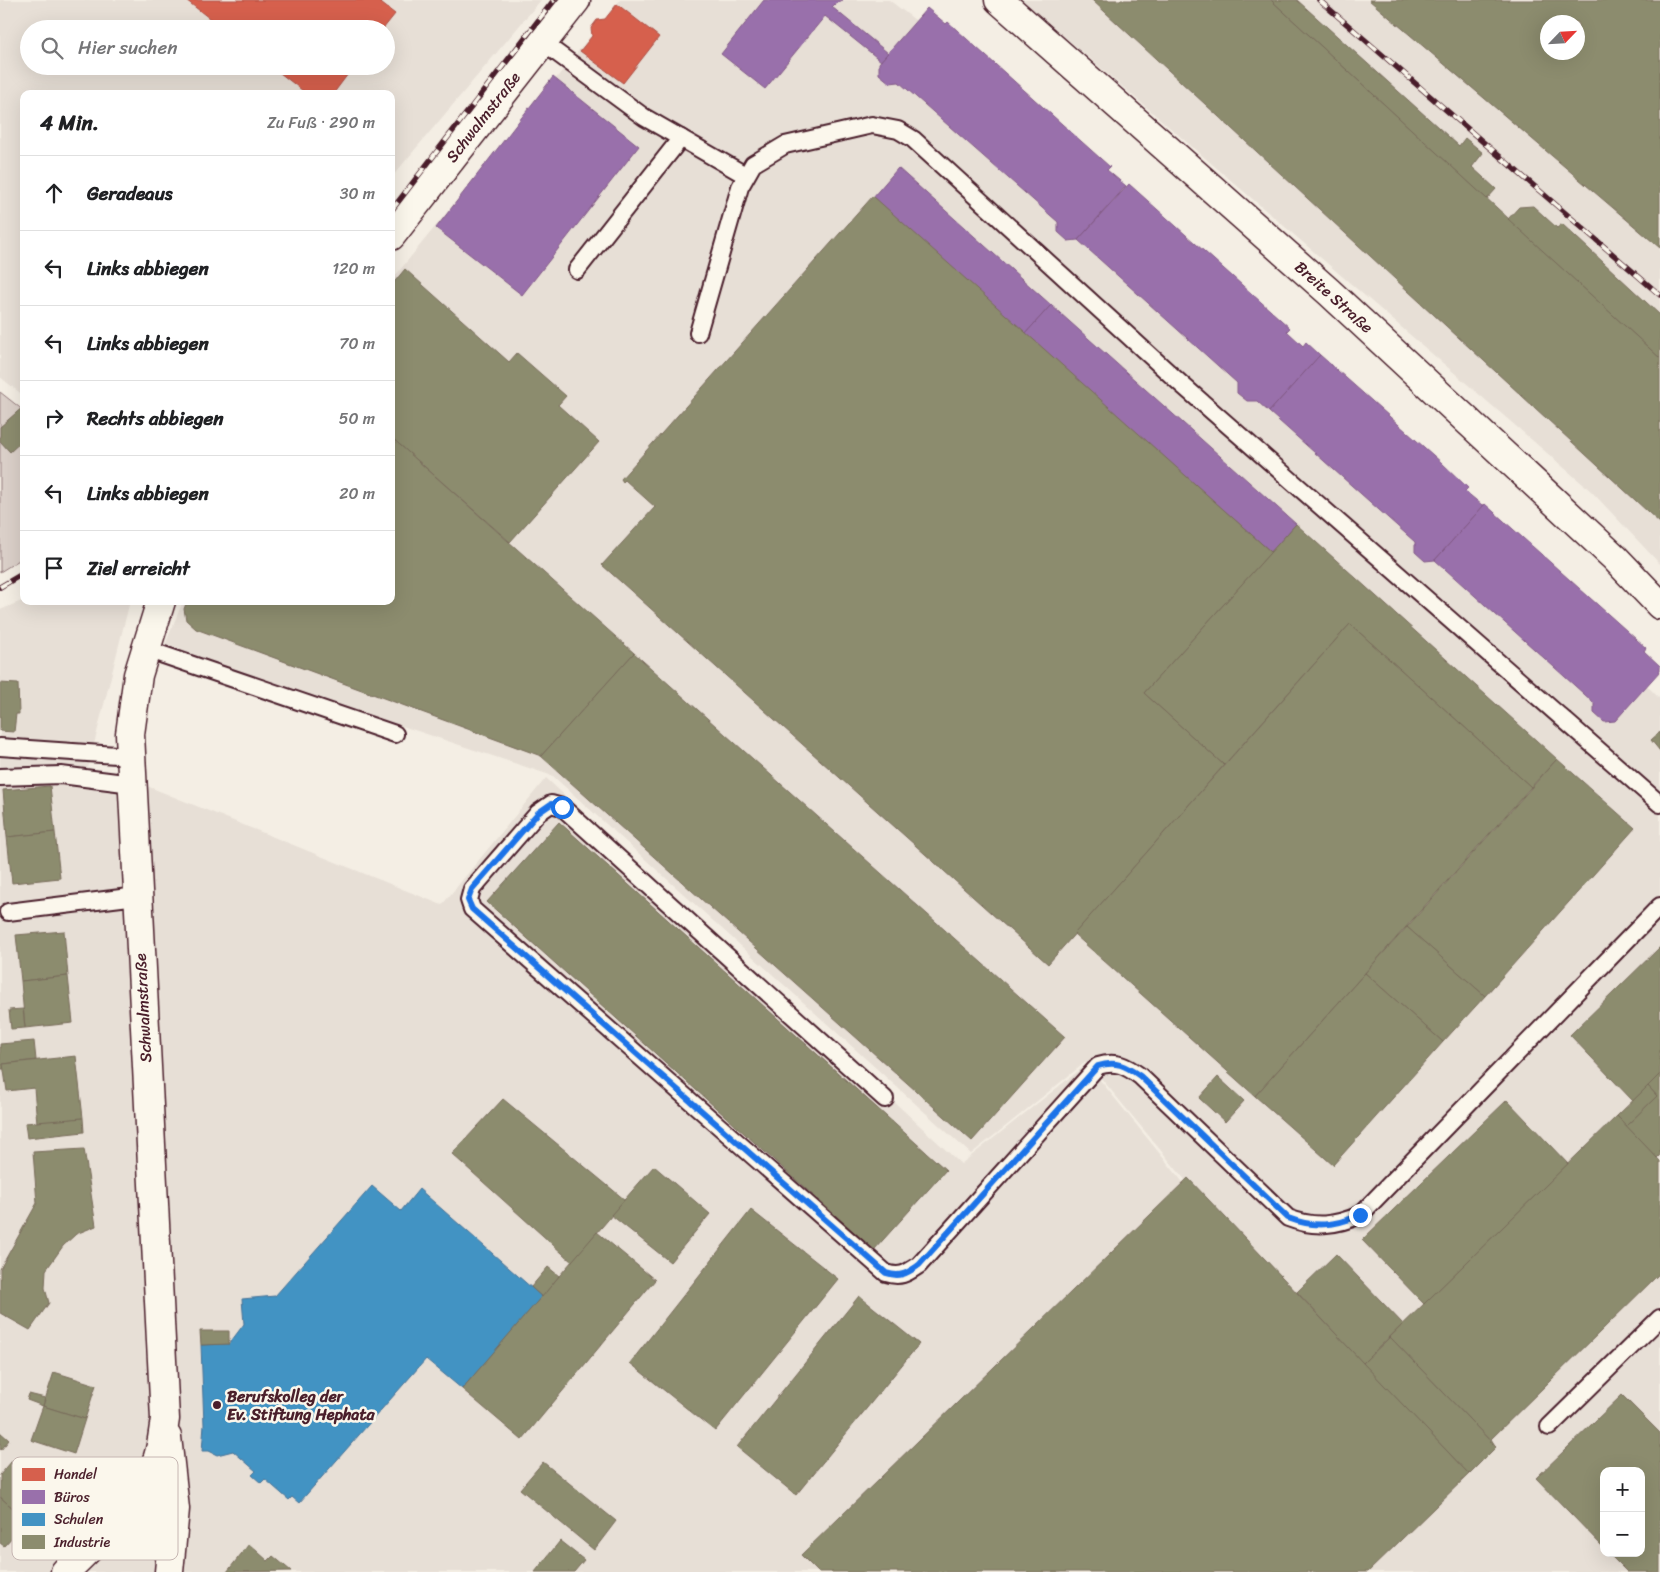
<!DOCTYPE html>
<html lang="de">
<meta charset="utf-8">
<style>
:root{--surface:#fff;--page:#f2f2f2;--text:#202124;--muted:#757577;--line:#e0e0e0}
body{margin:0;font-family:Sriracha,sans-serif;background:var(--page);color:var(--text)}
.controls{position:absolute;right:15px;bottom:15px;display:grid;overflow:hidden;border-radius:10px;box-shadow:0 5px 20px #0002}
.controls button{width:45px;height:45px;display:grid;place-items:center;padding:0;border:0;border-bottom:1px solid var(--line);background:var(--surface);color:var(--text);font:25px sans-serif}
.compass{position:absolute;left:1540px;top:15px;width:45px;height:45px;border-radius:50%;background:var(--surface);box-shadow:0 5px 20px #0002;rotate:65deg}
.stop{position:absolute;width:15px;height:15px;margin:-11px;border:4px solid #1a73e8;border-radius:50%;background:#fff}
.stop.end{background:#1a73e8;border-color:#fff;box-shadow:0 1px 5px #0008}
.list{margin:0;padding:0;list-style:none}
h2{display:flex;justify-content:space-between;align-items:center;height:65px;margin:0;padding:0 20px;font-size:21px}
h2 small{font-size:16px;font-weight:400;color:var(--muted)}
.list li{display:grid;grid-template-columns:32px 1fr auto;gap:15px;align-items:center;box-sizing:border-box;height:75px;padding:0 20px;border-top:1px solid var(--line)}
.list b{display:block;font-size:19px;white-space:nowrap}
.list em{font-size:16px;font-style:normal;color:var(--muted)}
.icon{flex:none;width:28px;height:28px;fill:none;stroke:currentColor;stroke-width:2;stroke-linecap:round;stroke-linejoin:round}
.map{position:relative;flex:none;width:1660px;height:1572px;overflow:hidden}
.search{position:absolute;background:var(--surface);box-shadow:0 5px 20px #0002;left:20px;top:20px;width:375px;height:55px;display:flex;align-items:center;gap:12px;box-sizing:border-box;padding:0 18px;border-radius:28px;color:var(--muted);font-size:19px}
.panel{position:absolute;background:var(--surface);box-shadow:0 5px 20px #0002;left:20px;top:90px;width:375px;height:515px;border-radius:10px}
.map>svg:first-child{display:block}
</style>
<div class="map">
<svg width="1660" height="1572" viewBox="0 0 1660 1572">
<rect width="100%" height="100%" fill="#f4eee4"/>
<filter id="ink" filterUnits="userSpaceOnUse"><feTurbulence type="fractalNoise" baseFrequency=".02" numOctaves="2"/><feDisplacementMap in="SourceGraphic" scale="10" xChannelSelector="R" yChannelSelector="G"/><feConvolveMatrix kernelMatrix="1 2 1 2 8 2 1 2 1" color-interpolation-filters="sRGB"/></filter>
<g filter="url(#ink)">
<g fill="#e7dfd6" fill-rule="evenodd">
<path d="M0 0H541L391 178V94H24V396L0 377ZM29 29H386V66H29Z"/>
<polygon points="620,0 889,0 919,23 1495,532 1660,699 1660,1079 1351,1381 1087,1061 971,1154 553,776 164,647 183,601 391,601 391,281"/>
<path d="M1022 0H1660V564L1591 491ZM1548 22H1578V52H1548Z"/>
<path d="M24 600 130 601 88 768 137 782 442 905 546 778 961 1164 1087 1064 1350 1388 1660 1082V1572H0V610ZM1604 1471H1641V1553H1604Z"/>
</g>
<polygon fill="#dbd0c9" stroke="#92787a" points="0,392 24,411 24,557 0,572"/>
<g fill="#d6604d" stroke="#ac4c43">
<polygon points="186,0 377,0 395,14 383,29 223,29"/>
<polygon points="617,4 659,37 623,83 580,51 592,36 591,28 597,20 605,19"/>
<polygon points="271,66 354,66 333,94 307,94"/>
</g>
<g fill="#9970ab" stroke="#815885">
<polygon points="764,0 843,0 836,3 832,7 888,53 881,61 825,16 765,89 721,54"/>
<polygon points="927,8 946,24 948,22 1110,167 1107,170 1126,186 1078,240 1068,241 1058,232 1058,222 899,82 890,83 879,74 879,63"/>
<polygon points="553,77 639,146 522,295 436,228"/>
<polygon points="898,168 1051,305 1025,334 873,197"/>
<polygon points="1129,184 1290,328 1287,331 1303,346 1306,342 1320,355 1269,412 1257,401 1247,401 1237,393 1237,383 1078,240"/>
<polygon points="1051,305 1296,524 1271,552 1025,334"/>
<polygon points="1320,355 1442,463 1468,488 1465,491 1482,505 1485,504 1435,560 1425,561 1415,552 1415,542 1269,412"/>
<polygon points="1485,504 1646,648 1644,651 1660,666 1660,671 1615,721 1604,722 1594,713 1594,703 1435,560"/>
</g>
<polygon fill="#4393c3" stroke="#457095" points="372,1186 401,1211 419,1189 542,1297 462,1389 426,1359 299,1503 292,1497 289,1500 265,1479 261,1483 252,1475 256,1471 233,1451 217,1455 209,1451 202,1451 204,1425 201,1345 229,1344 244,1324 242,1299 275,1296"/>
<g fill="#8c8c6e" stroke="#786b5a" fill-rule="evenodd">
<polygon points="1092,0 1271,0 1660,358 1660,523"/>
<polygon points="1271,0 1297,0 1459,146 1465,138 1483,153 1472,167 1496,189 1487,199"/>
<path d="M1369 0H1660V248ZM1548 22H1578V52H1548Z"/>
<polygon points="873,196 1271,552 1144,693 1224,765 1048,964 602,565 655,507 625,480 623,482 621,479"/>
<polygon points="1533,206 1557,228 1562,224 1660,315 1660,358 1508,219 1519,207"/>
<polygon points="405,269 509,362 517,353 566,396 558,405 599,442 510,542 391,437 391,286"/>
<polygon points="24,406 24,439 10,452 0,441 0,427"/>
<polygon points="391,437 634,653 541,756 196,629 186,620 184,609 187,601 391,601"/>
<polygon points="1296,524 1557,759 1531,787 1350,624 1224,765 1144,693"/>
<polygon points="1350,624 1531,787 1255,1096 1074,934"/>
<polygon points="634,653 1065,1037 972,1141 541,756"/>
<polygon points="0,683 18,684 19,714 16,714 14,732 0,731"/>
<polygon points="1660,732 1660,751 1651,740"/>
<polygon points="1557,759 1635,828 1485,996 1407,927"/>
<polygon points="50,786 55,832 7,837 3,790"/>
<polygon points="559,822 946,1170 874,1250 487,902"/>
<polygon points="55,832 60,878 12,883 7,837"/>
<polygon points="1407,927 1485,996 1443,1042 1365,973"/>
<polygon points="64,931 68,976 21,981 16,935"/>
<polygon points="1660,947 1660,1074 1633,1101 1570,1035"/>
<polygon points="1365,973 1443,1042 1333,1165 1255,1096"/>
<polygon points="68,976 73,1023 25,1028 21,981"/>
<polygon points="23,1009 25,1028 11,1029 9,1010"/>
<polygon points="34,1041 36,1060 3,1064 4,1069 0,1069 0,1044"/>
<polygon points="76,1056 83,1118 37,1123 34,1088 7,1091 3,1064"/>
<polygon points="1660,1074 1660,1155 1657,1158 1626,1126 1657,1096 1648,1086"/>
<polygon points="1218,1077 1244,1101 1225,1122 1199,1098"/>
<polygon points="1648,1086 1657,1096 1626,1126 1617,1116"/>
<polygon points="503,1099 625,1200 572,1262 452,1154"/>
<polygon points="1507,1100 1568,1164 1424,1304 1362,1240"/>
<polygon points="1617,1116 1660,1161 1660,1273 1491,1439 1496,1447 1390,1337"/>
<polygon points="83,1118 84,1132 27,1138 25,1123"/>
<polygon points="84,1149 96,1226 76,1234 63,1246 46,1270 45,1288 49,1303 30,1330 0,1313 0,1269 37,1203 33,1152"/>
<polygon points="654,1166 710,1214 670,1262 611,1215"/>
<polygon points="1188,1178 1469,1474 1368,1572 818,1572 801,1555"/>
<polygon points="751,1210 838,1279 715,1431 630,1363"/>
<polygon points="597,1232 655,1280 522,1440 462,1389"/>
<polygon points="1336,1254 1403,1324 1363,1363 1297,1292"/>
<polygon points="548,1267 559,1276 542,1297 531,1287"/>
<polygon points="859,1296 919,1344 796,1495 737,1447"/>
<polygon points="200,1331 229,1331 229,1344 201,1345"/>
<polygon points="1390,1337 1496,1447 1469,1474 1363,1363"/>
<polygon points="54,1372 96,1385 85,1419 43,1406"/>
<polygon points="29,1394 45,1398 43,1406 27,1400"/>
<polygon points="1622,1395 1660,1433 1660,1572 1627,1572 1608,1553 1641,1553 1641,1471 1604,1471 1604,1548 1536,1478"/>
<polygon points="43,1406 85,1419 74,1454 31,1440"/>
<polygon points="0,1432 9,1440 1,1450 0,1449"/>
<polygon points="12,1461 48,1495 37,1508 33,1504 23,1517 0,1497 0,1475"/>
<polygon points="543,1462 616,1521 594,1550 520,1489"/>
<polygon points="0,1497 23,1517 11,1530 15,1534 4,1546 0,1543"/>
<polygon points="560,1541 584,1560 574,1572 535,1572"/>
<polygon points="249,1544 268,1561 273,1556 291,1571 227,1572"/>
</g>
<g fill="none" stroke-linecap="round" stroke-linejoin="round">
<g stroke="#4a1f2b" stroke-width="20">
<g id="lane">
<polyline points="542,42 644,117 745,175"/>
<polyline points="577,270 681,138"/>
<polyline points="698,333 740,187 753,164 785,145 872,125 898,130 913,139 1180,383 1660,804"/>
<polyline points="146,649 395,734"/>
<polyline points="0,747 131,756"/>
<polyline points="0,777 61,775 132,784"/>
<polyline points="8,912 137,896"/>
<path d="M885 1099 562 807 551 804 538 813 472 889 469 900 472 909 886 1273C901 1278 907 1273 919 1265L1098 1066C1116 1060 1126 1066 1140 1076L1288 1218C1314 1228 1335 1226 1360 1215L1660 906"/>
<polyline points="1549,1427 1660,1318"/>
</g>
</g>
<g stroke="#4a1f2b" stroke-width="31">
<g id="street">
<polyline points="391,236 576,0"/>
<polyline points="167,1437 175,1509 169,1572"/>
<path d="M65 1572C95 1542 146 1497 158 1457 162 1445 163 1431 165 1419L130 734 138 675 161 601"/>
</g>
</g>
<g stroke="#4a1f2b" stroke-width="31">
<polyline id="secondary" points="999,0 1329,292 1615,558 1660,605"/>
</g>
<use href="#lane" stroke="#fbf7ec" stroke-width="16"/>
<use href="#street" stroke="#fbf7ec" stroke-width="28"/>
<use href="#secondary" stroke="#fbf7ec" stroke-width="28"/>
<g stroke="#4a1f2b" stroke-width="5.5">
<g id="rail">
<polyline points="1319,0 1660,295"/>
<polyline points="391,211 554,0"/>
<polyline points="0,587 24,573"/>
</g>
</g>
<use href="#rail" stroke="#fbf7ec" stroke-width="4" stroke-dasharray="11" stroke-linecap="butt"/>
</g>
</g>
<g fill="none" stroke-linecap="round" stroke-linejoin="round" filter="url(#ink)">
<path stroke="#1a73e8" stroke-width="6" d="M562 807 551 804 538 813 472 889 468 900 472 909 886 1273C901 1278 907 1273 919 1265L1098 1066C1116 1060 1126 1066 1140 1076L1288 1218C1314 1228 1335 1226 1360 1215"/>
</g>
<circle fill="#4a1f2b" stroke="#fbf7ec" stroke-width="2" cx="217" cy="1405" r="5"/>
<g text-anchor="middle" dominant-baseline="central" stroke-width="5" stroke-linejoin="round" paint-order="stroke">
<g font-size="16" fill="#4a1f2b" stroke="#fbf7ec">
<text transform="translate(483 117) rotate(-52)">Schwalmstraße</text>
<text transform="translate(1334 297) rotate(42)">Breite Straße</text>
<text transform="translate(143 1008) rotate(-93)">Schwalmstraße</text>
</g>
<g font-size="16" font-weight="bold" fill="#4a1f2b" stroke="#fbf7ec" text-anchor="start">
<text x="227" y="1396">Berufskolleg der<tspan x="227" dy="18">Ev. Stiftung Hephata</tspan></text>
</g>
</g>
<rect x="12" y="1457" width="166" height="103" rx="8" fill="#fbf7ec" stroke="#c6b6b2" stroke-width="1"/>
<rect x="22" y="1468" width="23" height="13" fill="#d6604d"/>
<rect x="22" y="1490" width="23" height="14" fill="#9970ab"/>
<rect x="22" y="1513" width="23" height="13" fill="#4393c3"/>
<rect x="22" y="1535" width="23" height="14" fill="#8c8c6e"/>
<g font-size="14" fill="#4a1f2b">
<text x="54" y="1479">Handel</text>
<text x="54" y="1502">Büros</text>
<text x="54" y="1524">Schulen</text>
<text x="54" y="1547">Industrie</text>
</g>
</svg>
<div class="controls">
<button>+</button>
<button>−</button>
</div>
<svg class="compass" viewBox="-18 -18 36 36"><path d="M0-13l5 13h-10z" fill="#e53935"/><path d="M0 13l5-13h-10z" fill="#757577"/></svg>
<div class="stop" style="left:562px;top:807px"></div>
<div class="stop end" style="left:1360px;top:1215px"></div>
<div class="search"><svg class="icon" aria-label="search" viewBox="0 0 24 24"><circle cx="10" cy="10" r="6"/><path d="M15 15l6 6"/></svg>Hier suchen</div>
<section class="panel">
<h2>4 Min.<small>Zu Fuß · 290 m</small></h2>
<ul class="list">
<li><svg class="icon" aria-label="ahead" viewBox="0 0 24 24"><path d="M12 20V5M6 11l6-6 6 6"/></svg><div><b>Geradeaus</b></div><em>30 m</em></li>
<li><svg class="icon" aria-label="left" viewBox="0 0 24 24"><path d="M17 20v-9H6M10 6l-5 5 5 5"/></svg><div><b>Links abbiegen</b></div><em>120 m</em></li>
<li><svg class="icon" aria-label="left" viewBox="0 0 24 24"><path d="M17 20v-9H6M10 6l-5 5 5 5"/></svg><div><b>Links abbiegen</b></div><em>70 m</em></li>
<li><svg class="icon" aria-label="right" viewBox="0 0 24 24"><path d="M7 20v-9h11M14 6l5 5-5 5"/></svg><div><b>Rechts abbiegen</b></div><em>50 m</em></li>
<li><svg class="icon" aria-label="left" viewBox="0 0 24 24"><path d="M17 20v-9H6M10 6l-5 5 5 5"/></svg><div><b>Links abbiegen</b></div><em>20 m</em></li>
<li><svg class="icon" aria-label="arrive" viewBox="0 0 24 24"><path d="M6 21V4h12l-3 4 3 4H6"/></svg><div><b>Ziel erreicht</b></div></li>
</ul>
</section>
</div>
